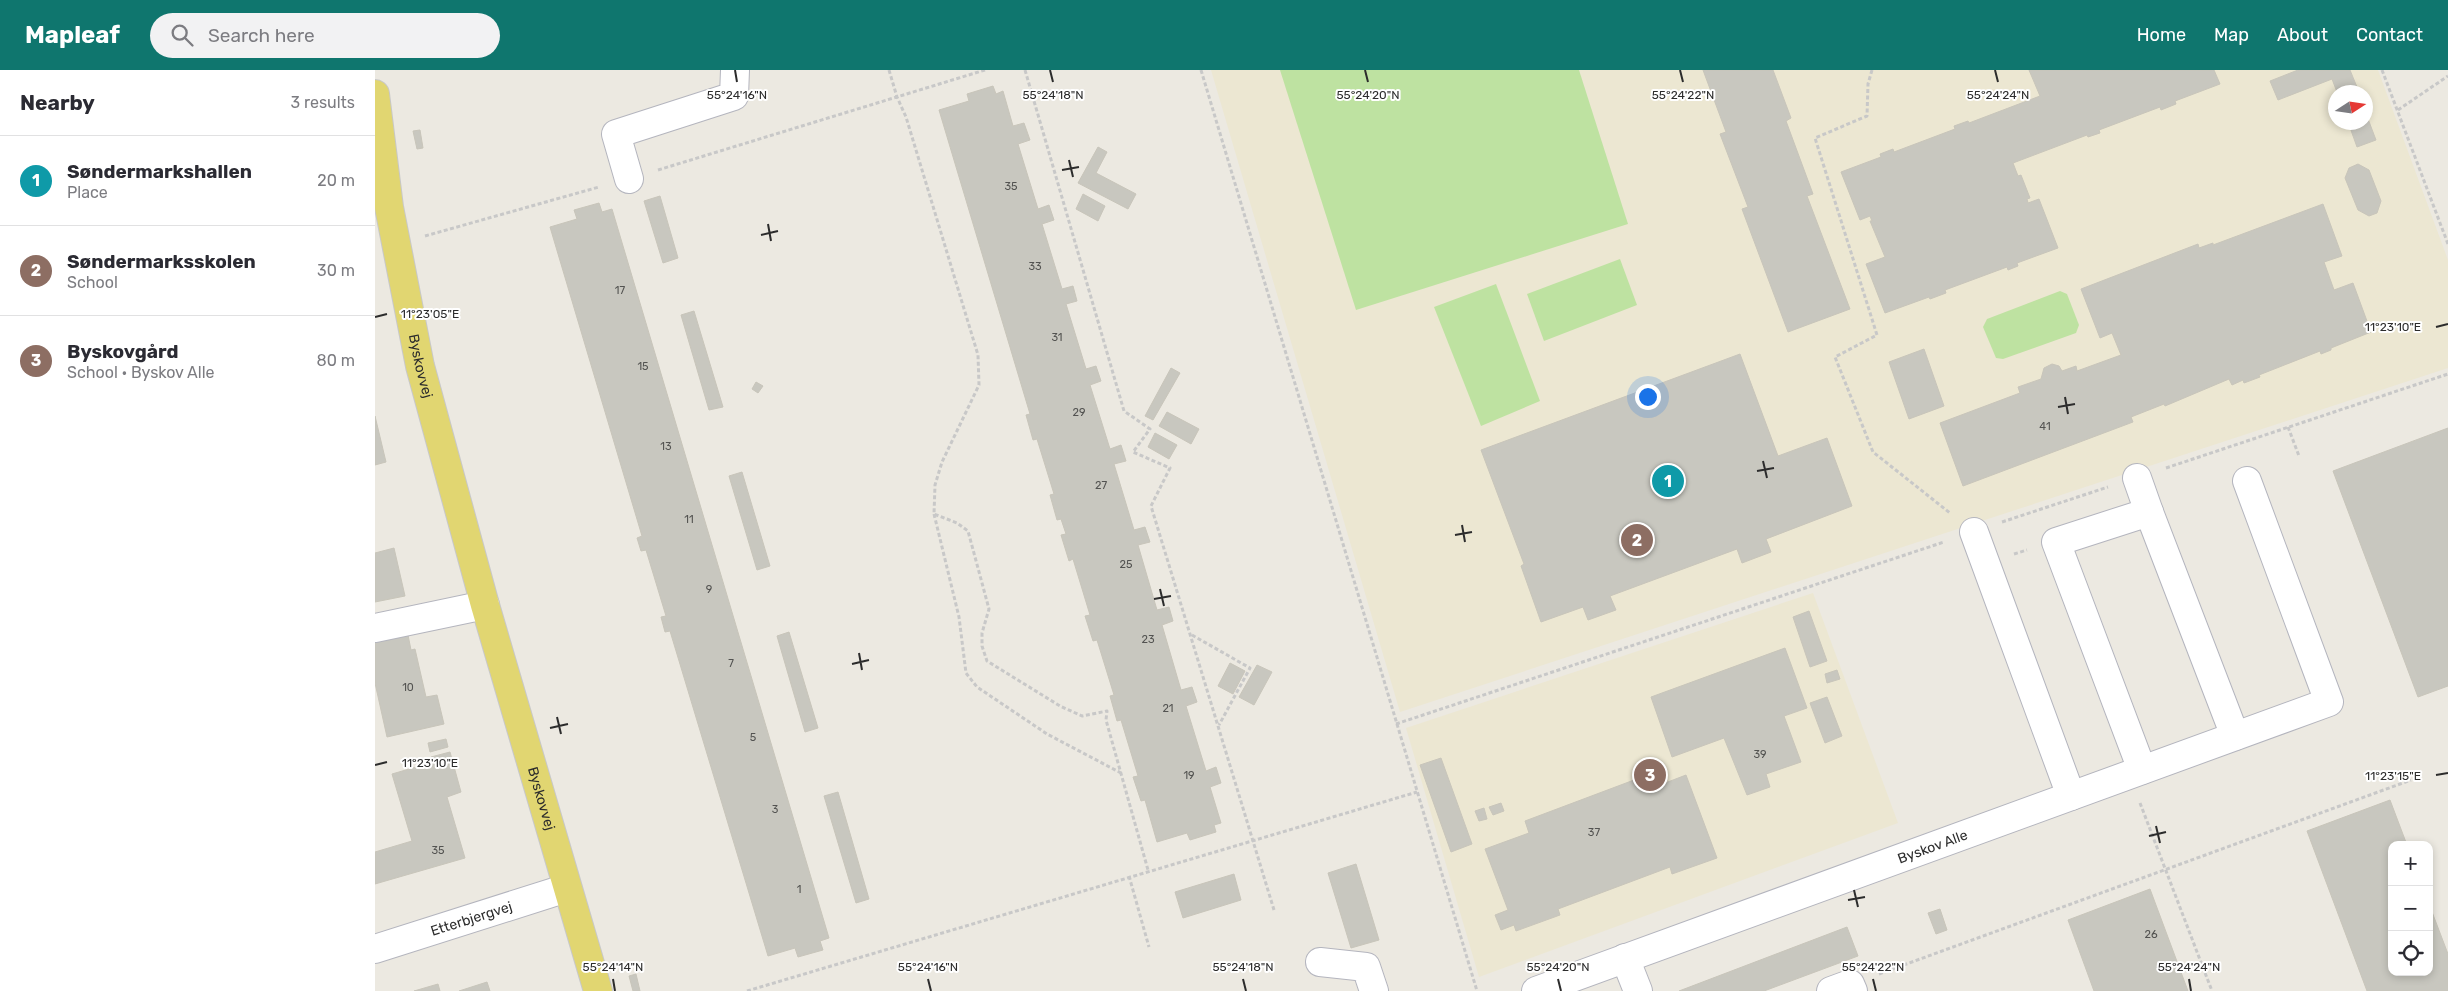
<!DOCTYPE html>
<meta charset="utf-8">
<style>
:root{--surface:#fff;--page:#f2f2f3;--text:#2b2b33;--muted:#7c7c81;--line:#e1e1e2;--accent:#0f766e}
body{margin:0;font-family:Rubik,sans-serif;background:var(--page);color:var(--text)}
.controls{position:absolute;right:15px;bottom:15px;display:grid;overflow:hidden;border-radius:10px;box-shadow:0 2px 8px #0003}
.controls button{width:45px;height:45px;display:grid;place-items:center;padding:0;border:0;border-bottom:1px solid var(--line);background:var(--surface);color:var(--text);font:25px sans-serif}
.compass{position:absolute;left:1953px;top:15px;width:45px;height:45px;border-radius:50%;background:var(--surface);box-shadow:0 2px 8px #0003;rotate:78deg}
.you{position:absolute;left:1272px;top:326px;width:18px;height:18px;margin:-12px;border:4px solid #fff;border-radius:50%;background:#1a73e8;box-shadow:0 0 0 8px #1a73e833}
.badge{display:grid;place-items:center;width:32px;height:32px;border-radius:50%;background:var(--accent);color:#fff;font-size:16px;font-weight:700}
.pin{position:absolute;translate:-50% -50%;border:2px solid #fff;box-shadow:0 1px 5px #0006}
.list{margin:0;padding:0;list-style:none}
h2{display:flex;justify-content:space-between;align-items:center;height:65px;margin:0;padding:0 20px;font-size:21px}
h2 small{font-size:16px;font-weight:400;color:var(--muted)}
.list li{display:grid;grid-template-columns:32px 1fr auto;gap:15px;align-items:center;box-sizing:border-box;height:90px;padding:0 20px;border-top:1px solid var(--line)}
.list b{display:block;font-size:19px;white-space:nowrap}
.list p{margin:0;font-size:16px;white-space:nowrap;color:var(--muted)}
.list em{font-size:16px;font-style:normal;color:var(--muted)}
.icon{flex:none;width:28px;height:28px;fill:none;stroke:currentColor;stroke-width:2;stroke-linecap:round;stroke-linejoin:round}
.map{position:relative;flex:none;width:2073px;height:921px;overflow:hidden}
header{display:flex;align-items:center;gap:30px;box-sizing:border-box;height:70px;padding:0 25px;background:var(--accent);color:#fff}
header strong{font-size:24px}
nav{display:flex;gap:28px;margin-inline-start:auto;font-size:18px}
.search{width:350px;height:45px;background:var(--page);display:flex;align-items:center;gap:12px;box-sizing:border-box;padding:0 18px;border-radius:28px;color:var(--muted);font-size:19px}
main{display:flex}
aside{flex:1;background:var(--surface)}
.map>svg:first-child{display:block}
</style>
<header>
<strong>Mapleaf</strong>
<div class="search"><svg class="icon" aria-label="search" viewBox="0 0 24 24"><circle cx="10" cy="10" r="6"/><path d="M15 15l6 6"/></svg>Search here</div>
<nav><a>Home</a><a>Map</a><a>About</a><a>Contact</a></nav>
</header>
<main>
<aside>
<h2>Nearby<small>3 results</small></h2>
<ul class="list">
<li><span class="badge" style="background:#0f9aa8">1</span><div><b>Søndermarkshallen</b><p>Place</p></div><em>20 m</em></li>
<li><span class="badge" style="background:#8d6e63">2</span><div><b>Søndermarksskolen</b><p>School</p></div><em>30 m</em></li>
<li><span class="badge" style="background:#8d6e63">3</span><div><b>Byskovgård</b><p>School · Byskov Alle</p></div><em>80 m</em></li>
</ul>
</aside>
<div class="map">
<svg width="2073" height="921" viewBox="0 0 2073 921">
<rect width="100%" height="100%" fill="#ece9e1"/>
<g fill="#ece7d2" fill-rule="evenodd">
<path d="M836 0H2003L2073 190V298L1025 642ZM1960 22H1990V52H1960Z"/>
<polygon points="1438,523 1523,753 1104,907 1031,658"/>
</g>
<g fill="#bee2a1">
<polygon points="905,0 1204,0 1253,154 981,240"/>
<polygon points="1245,189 1262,235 1169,271 1152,224"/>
<polygon points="1121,214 1165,331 1106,356 1059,237"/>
<polygon points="1685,221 1692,224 1704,255 1701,263 1628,289 1621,288 1608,257 1612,249"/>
</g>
<g fill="#c8c7bf" stroke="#c8c5ba">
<polygon points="1328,0 1398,0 1416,48 1411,51 1438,124 1432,126 1475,239 1413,262 1367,139 1373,137 1345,64 1351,62"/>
<polygon points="1654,0 1839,0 1845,14 1800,31 1801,34 1786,40 1785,37 1724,60 1725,63 1713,67 1712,65 1638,93 1643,106 1646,105 1655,128 1652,129 1653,133 1664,129 1683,178 1642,193 1643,196 1633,200 1632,197 1570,220 1571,223 1555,229 1554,227 1510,243 1491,194 1510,187 1495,151 1497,151 1495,146 1485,150 1466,102 1506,87 1505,84 1518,79 1519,82 1580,59 1579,56 1593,51 1594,53 1665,26"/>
<polygon points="1923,0 1975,0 1984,22 1962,22 1957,9 1903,30 1895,11"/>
<polygon points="618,16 621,24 628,21 638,56 649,53 655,70 643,74 663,139 674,135 679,150 667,154 687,219 698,216 702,231 691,234 711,299 721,296 726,311 715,315 735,379 746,375 751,391 739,394 759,460 770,457 775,472 763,475 782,540 794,537 798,551 787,555 806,620 817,617 822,632 811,636 831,701 841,697 846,713 835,717 846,753 839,755 841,762 815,770 812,763 782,772 770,730 766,731 758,707 763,706 746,650 742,651 735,626 739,625 722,570 718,571 710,546 715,545 698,489 694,491 686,465 691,464 686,449 682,450 675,425 679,424 662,369 658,370 651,345 655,344 564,40 594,31 592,24"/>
<polygon points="1990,41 2001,70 1982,77 1973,52 1990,52"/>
<polygon points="45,60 48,78 42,79 38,61"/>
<polygon points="723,77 732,82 721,103 761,124 753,139 703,113"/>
<polygon points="1983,94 1994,100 2006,131 2002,143 1994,146 1983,140 1970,108 1974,98"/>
<polygon points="708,124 730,136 723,151 701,139"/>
<polygon points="285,126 303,188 288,193 269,131"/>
<polygon points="224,133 227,142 237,139 454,868 445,871 448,880 423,887 420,878 393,886 295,561 290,562 286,547 291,546 271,480 266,481 262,468 267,466 175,157 202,149 199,140"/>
<polygon points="1948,134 1967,186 1949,192 1959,220 1978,213 1996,262 1956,278 1956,280 1946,284 1945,281 1884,305 1885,307 1869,313 1868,310 1857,315 1854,309 1790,336 1789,334 1756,347 1758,352 1588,416 1565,353 1645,323 1643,317 1666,309 1669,298 1677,294 1684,296 1687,301 1701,296 1702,301 1746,285 1737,263 1725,268 1706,219 1823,174 1824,178 1838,173 1838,175"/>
<polygon points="319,241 348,337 334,340 306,245"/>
<polygon points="1549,279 1569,336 1534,349 1514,292"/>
<polygon points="1365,284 1403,386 1452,368 1477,436 1391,469 1396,482 1367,493 1362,479 1235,526 1241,540 1213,550 1208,537 1166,552 1146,496 1149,494 1106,380"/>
<polygon points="796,298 805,303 778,350 770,346"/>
<polygon points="381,312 388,316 383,323 377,319"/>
<polygon points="792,342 824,359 816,374 784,356"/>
<polygon points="0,346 11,392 0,395"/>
<polygon points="2073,358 2073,616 2043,627 1958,401"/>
<polygon points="780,363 802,375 794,389 773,377"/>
<polygon points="367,402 395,496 382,500 354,406"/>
<polygon points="19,478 30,526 0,532 0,483"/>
<polygon points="1434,541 1452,591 1435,597 1418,547"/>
<polygon points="414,562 443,658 430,662 402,566"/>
<polygon points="33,565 36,580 40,579 51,627 62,625 69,654 12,667 0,613 0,572"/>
<polygon points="1410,578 1432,638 1409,646 1426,692 1391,704 1395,717 1372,725 1349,668 1297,687 1276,627"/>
<polygon points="855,593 870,601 858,624 843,616"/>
<polygon points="882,595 897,602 879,635 864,627"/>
<polygon points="1462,600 1465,609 1452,613 1450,604"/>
<polygon points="1452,627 1467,666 1450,673 1435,633"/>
<polygon points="71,669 73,677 55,682 53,673"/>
<polygon points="75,682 86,722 72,727 90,788 0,814 0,782 37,771 17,704 58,692 56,687"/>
<polygon points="1066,688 1097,774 1076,782 1045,695"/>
<polygon points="1311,705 1342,788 1297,804 1295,797 1183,839 1185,845 1141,861 1139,855 1126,860 1120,845 1133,840 1110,779 1154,763 1150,751 1267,707 1272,720"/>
<polygon points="463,722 494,829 481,833 449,726"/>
<polygon points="2015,730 2032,775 2017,775 2017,902 2054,902 2054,834 2073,884 2073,921 1992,921 1932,761"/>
<polygon points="1126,733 1129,741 1118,745 1114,737"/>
<polygon points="1109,738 1112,749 1104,751 1100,741"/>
<polygon points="981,794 1004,870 976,878 953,803"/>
<polygon points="859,804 866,830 808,848 800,822"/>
<polygon points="1775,819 1813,921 1719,921 1693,850"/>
<polygon points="1565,839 1572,860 1561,864 1553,843"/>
<polygon points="1472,857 1483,886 1389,921 1304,921"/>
<polygon points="261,904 265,921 258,921 254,906"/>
<polygon points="112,912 115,921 84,921"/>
<polygon points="63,914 65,921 39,921"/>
</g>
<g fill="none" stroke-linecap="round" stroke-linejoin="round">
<g stroke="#b4b5be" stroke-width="30">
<g id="minor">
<polyline points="254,109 241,64 359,26 360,0"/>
<polyline points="1762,408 1774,442"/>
<polyline points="1599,462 1696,726"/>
<polyline points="0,558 110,535"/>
<polyline points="1767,700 1681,472 1774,442 1860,666"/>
<path id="s1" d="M0 879 192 818"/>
<polyline points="1250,888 1263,921"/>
<polyline points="945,892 991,897 999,921"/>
<path id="s2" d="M1161 921 1954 632 1872 411"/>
<polyline points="1456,921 1475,914 1478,921"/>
</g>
</g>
<g stroke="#c8c8c8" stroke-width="30">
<g id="major">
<path id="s3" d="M0 24 14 137 45 296 110 535 223 921"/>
</g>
</g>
<g stroke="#c8c8c8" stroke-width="3" stroke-dasharray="4 2.5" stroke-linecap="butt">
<polyline points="514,0 522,27 531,47 603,285 604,315 567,392 560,415 559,444 582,453 593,461 614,539 607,563 607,576 612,591 685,636 707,646 732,641 731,650 773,800"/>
<polyline points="650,0 749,341 775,359 758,382 795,398 776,436 899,840"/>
<polyline points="826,0 1102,921"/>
<polyline points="1497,0 1493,14 1492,46 1440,68 1502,265 1460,287 1498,382 1575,443"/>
<polyline points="2007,0 2073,174"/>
<polyline points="2023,40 2073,6"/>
<polyline points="283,100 610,0"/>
<polyline points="50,166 224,117"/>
<polyline points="1913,357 1924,386"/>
<polyline points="1791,398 2073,304"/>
<polyline points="559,444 584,547 591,603 602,617 672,664 746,703"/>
<polyline points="1627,452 1733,417"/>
<polyline points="1639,484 1652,480"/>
<polyline points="817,565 875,598 844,655"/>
<polyline points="1021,654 1569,472"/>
<polyline points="1765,733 1837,921"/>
<polyline points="754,806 774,877"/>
<polyline points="1504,904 2036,710"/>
<polyline points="372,921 1042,722"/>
</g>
<use href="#minor" stroke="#fff" stroke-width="28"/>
<use href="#major" stroke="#e1d671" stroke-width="28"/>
</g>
<path fill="none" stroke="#2c2c2c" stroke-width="2" d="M360 0 362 12M675 0 678 12M990 0 993 12M1305 0 1308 12M1620 0 1623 12M694 90 698 107M687 100 704 97M393 154 396 171M386 165 403 161M0 247 12 244M2061 257 2073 254M1690 327 1693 344M1683 337 1700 334M1388 391 1392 408M1382 401 1399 398M1087 455 1090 472M1080 465 1097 462M785 519 789 536M779 529 796 526M484 583 487 600M477 594 494 590M182 647 186 664M175 658 193 654M0 695 12 692M2061 705 2073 703M1781 756 1785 773M1774 766 1791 762M1479 820 1483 837M1473 830 1490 827M238 909 240 921M553 909 556 921M868 909 871 921M1183 909 1186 921M1498 909 1501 921M1814 909 1816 921"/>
<g text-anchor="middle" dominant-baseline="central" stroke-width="4" stroke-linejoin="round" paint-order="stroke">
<g font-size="11" fill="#535351">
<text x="636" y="116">35</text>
<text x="660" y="196">33</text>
<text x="245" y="220">17</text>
<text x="682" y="267">31</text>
<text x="268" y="296">15</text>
<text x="704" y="342">29</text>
<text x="1670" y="356">41</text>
<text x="291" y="376">13</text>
<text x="726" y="415">27</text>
<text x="314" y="449">11</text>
<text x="751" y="494">25</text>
<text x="334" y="519">9</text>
<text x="773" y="569">23</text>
<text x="356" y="593">7</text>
<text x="33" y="617">10</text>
<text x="793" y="638">21</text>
<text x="378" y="667">5</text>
<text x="1385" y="684">39</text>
<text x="814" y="705">19</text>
<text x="400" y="739">3</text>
<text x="1219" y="762">37</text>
<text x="63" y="780">35</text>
<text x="424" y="819">1</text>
<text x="1776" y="864">26</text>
</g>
<g font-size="14" fill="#2c2c2c" stroke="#fff">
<text stroke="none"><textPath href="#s3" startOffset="276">Byskovvej</textPath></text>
<text stroke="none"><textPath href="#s3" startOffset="725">Byskovvej</textPath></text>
<text stroke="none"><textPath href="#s2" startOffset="422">Byskov Alle</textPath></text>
<text stroke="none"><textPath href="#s1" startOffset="101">Etterbjergvej</textPath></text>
</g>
</g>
<g font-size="12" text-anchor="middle" fill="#2c2c2c" stroke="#fff" stroke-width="4" stroke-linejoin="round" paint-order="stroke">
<text x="362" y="29">55°24'16"N</text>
<text x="678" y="29">55°24'18"N</text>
<text x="993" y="29">55°24'20"N</text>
<text x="1308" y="29">55°24'22"N</text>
<text x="1623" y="29">55°24'24"N</text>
<text x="55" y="248">11°23'05"E</text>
<text x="2018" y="261">11°23'10"E</text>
<text x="55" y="697">11°23'10"E</text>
<text x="2018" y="710">11°23'15"E</text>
<text x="238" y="901">55°24'14"N</text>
<text x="553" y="901">55°24'16"N</text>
<text x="868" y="901">55°24'18"N</text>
<text x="1183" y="901">55°24'20"N</text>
<text x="1498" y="901">55°24'22"N</text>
<text x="1814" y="901">55°24'24"N</text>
</g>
</svg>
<div class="controls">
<button>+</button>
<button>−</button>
<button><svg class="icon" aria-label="locate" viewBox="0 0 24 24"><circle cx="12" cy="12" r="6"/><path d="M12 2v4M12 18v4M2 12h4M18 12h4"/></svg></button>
</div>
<svg class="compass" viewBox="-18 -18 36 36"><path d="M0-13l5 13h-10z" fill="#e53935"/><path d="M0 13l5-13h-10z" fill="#7c7c81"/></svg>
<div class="you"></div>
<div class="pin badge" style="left:1293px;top:411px;background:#0f9aa8">1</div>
<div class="pin badge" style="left:1262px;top:470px;background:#8d6e63">2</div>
<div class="pin badge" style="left:1275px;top:705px;background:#8d6e63">3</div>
</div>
</main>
